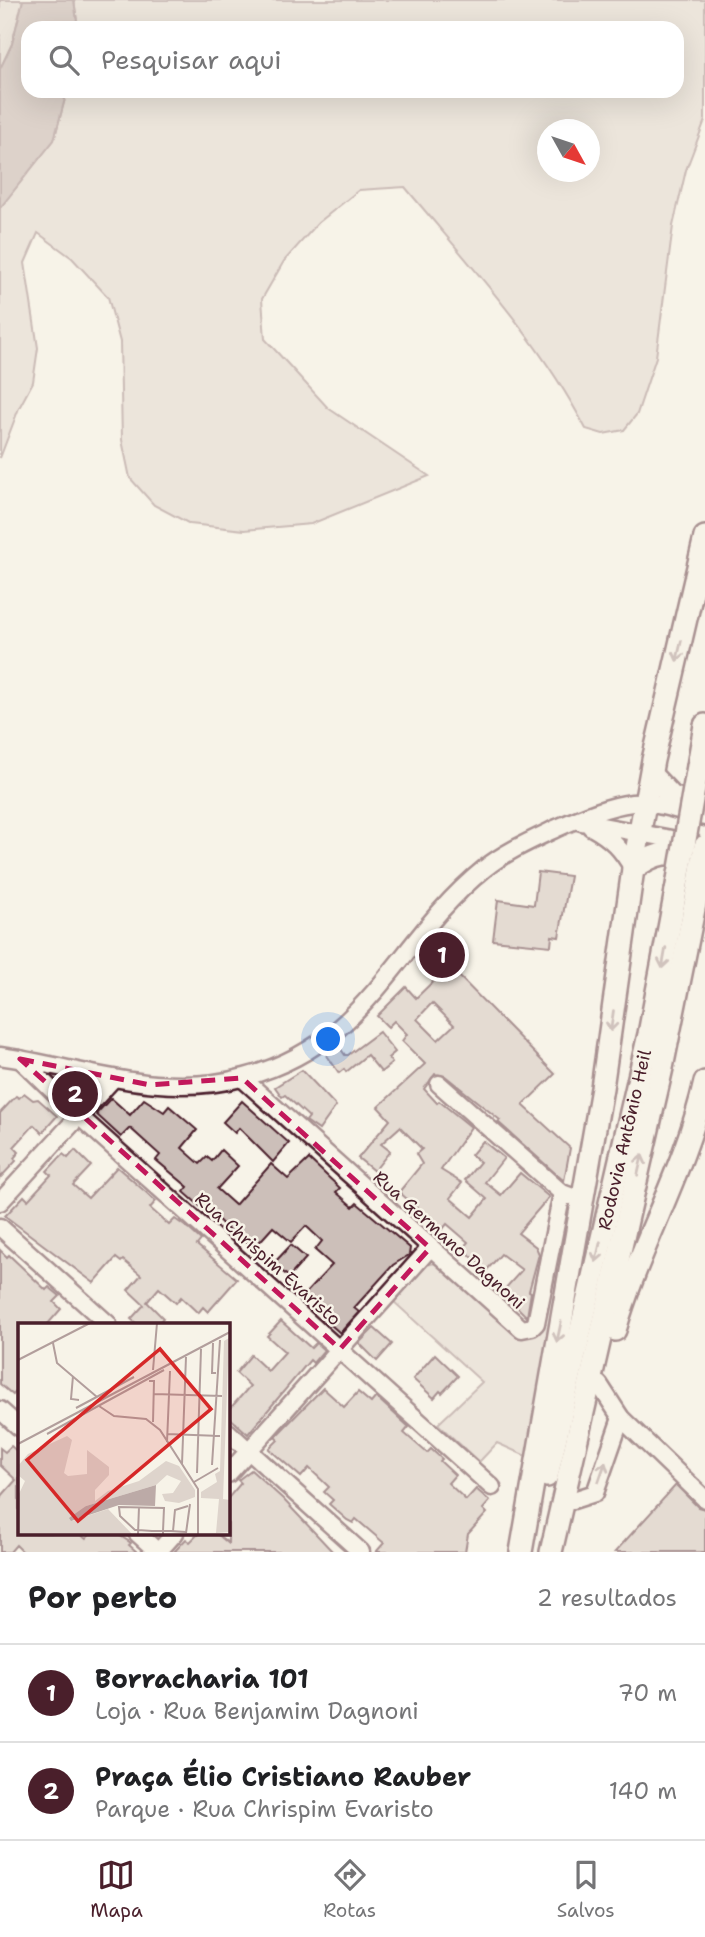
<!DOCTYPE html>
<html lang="pt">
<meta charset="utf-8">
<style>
:root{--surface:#fff;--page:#f6f6f6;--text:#202124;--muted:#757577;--line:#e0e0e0;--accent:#4a1f2b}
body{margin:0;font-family:"Shantell Sans",sans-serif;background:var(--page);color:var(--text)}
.compass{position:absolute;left:537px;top:119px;width:63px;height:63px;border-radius:50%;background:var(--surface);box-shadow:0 7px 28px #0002;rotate:130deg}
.you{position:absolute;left:329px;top:1040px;width:24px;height:24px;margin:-18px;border:5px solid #fff;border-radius:50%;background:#1a73e8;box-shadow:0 0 0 10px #1a73e833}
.badge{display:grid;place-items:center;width:46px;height:46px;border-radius:50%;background:var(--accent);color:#fff;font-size:23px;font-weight:700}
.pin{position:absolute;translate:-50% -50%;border:4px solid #fff;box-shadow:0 2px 7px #0006}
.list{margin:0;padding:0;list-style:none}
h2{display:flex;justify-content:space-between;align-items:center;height:91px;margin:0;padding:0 28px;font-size:30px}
h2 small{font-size:23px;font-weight:400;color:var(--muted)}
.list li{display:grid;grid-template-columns:46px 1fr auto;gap:21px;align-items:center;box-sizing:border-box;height:98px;padding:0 28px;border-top:2px solid var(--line)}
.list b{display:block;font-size:26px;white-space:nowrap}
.list p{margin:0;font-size:23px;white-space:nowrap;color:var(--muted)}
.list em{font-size:23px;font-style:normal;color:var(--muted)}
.icon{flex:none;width:38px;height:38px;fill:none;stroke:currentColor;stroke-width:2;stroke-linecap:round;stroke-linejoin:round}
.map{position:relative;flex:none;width:705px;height:1552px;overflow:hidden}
.search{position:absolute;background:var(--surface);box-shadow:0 7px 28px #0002;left:21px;right:21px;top:21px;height:77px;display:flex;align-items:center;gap:18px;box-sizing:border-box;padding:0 24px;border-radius:21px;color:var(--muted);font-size:26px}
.sheet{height:287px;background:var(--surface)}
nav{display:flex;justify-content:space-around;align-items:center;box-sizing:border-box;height:98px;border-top:2px solid var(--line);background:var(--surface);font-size:19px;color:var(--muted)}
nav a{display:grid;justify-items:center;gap:4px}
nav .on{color:var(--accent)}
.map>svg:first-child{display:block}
</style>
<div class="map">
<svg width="705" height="1552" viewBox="0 0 705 1552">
<rect width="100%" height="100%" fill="#f7f3e8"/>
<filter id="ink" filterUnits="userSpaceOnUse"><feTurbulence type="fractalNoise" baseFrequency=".0143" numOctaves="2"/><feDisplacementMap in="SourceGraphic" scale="14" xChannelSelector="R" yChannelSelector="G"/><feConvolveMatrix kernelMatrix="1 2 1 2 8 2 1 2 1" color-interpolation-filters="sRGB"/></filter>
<g filter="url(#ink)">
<g fill="#ded4cc" stroke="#947a7c" stroke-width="2" fill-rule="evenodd">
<polygon points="0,0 23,0 12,44 0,69"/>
<path d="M74 0H705V120L686 170 673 226 656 357 637 414 624 430 603 434 586 429C539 339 469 264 405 187L359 190 318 223 284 261 262 299 265 339 328 408 429 476 311 524 244 530 190 524 154 505 130 478 122 440 120 342 108 297 72 258 38 233 25 263 38 348 33 382 19 408 0 458V208L54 140 67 91H677V28H78ZM548 130H590V172H548Z"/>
<polygon points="49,1078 50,1077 88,1088 75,1099"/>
<polygon points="567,1207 572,1209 526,1456 497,1443 479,1462 438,1424 482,1382 393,1301 426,1265 436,1263 514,1333 530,1334"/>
</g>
<polygon fill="#bcaaa7" stroke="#8e7275" stroke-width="2" points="23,0 74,0 78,28 28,28 28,91 67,91 54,140 0,208 0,69 12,44"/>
<g fill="#ccbfb9" stroke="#4a1f2b" stroke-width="2" fill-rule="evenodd">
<polygon points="538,872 570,876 559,937 552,936 551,946 493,940 498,900 534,905"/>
<polygon points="438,943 455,958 446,967 430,952"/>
<path d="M449 966 555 1074 523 1105 570 1148 564 1181 498 1122 500 1120 445 1076 435 1074 424 1089 437 1103 439 1101 471 1127 441 1170 462 1183 450 1198 472 1217 487 1199 465 1180 480 1162 471 1155 483 1141 504 1158 485 1182 501 1195 520 1173 549 1197 518 1233 536 1247 539 1254 529 1291 531 1292 527 1317 502 1292 522 1270 501 1254 486 1271 463 1248 468 1242 447 1224 442 1230 399 1192 422 1164 416 1154 422 1149 400 1127 381 1144 390 1151 374 1171 358 1158 390 1120 378 1107 425 1064 402 1041 407 1034 394 1021 388 1027 377 1016 406 987 416 998ZM432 1003 454 1025 438 1040 417 1019Z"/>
<polygon points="379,1032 395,1052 388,1058 392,1063 381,1072 367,1055 346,1072 344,1069 339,1073 326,1054 338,1045 345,1055 348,1055"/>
<polygon points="302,1070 336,1106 319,1130 306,1121 309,1117 285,1095 282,1097 275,1087"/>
<polygon points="24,1093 33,1100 38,1099 57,1116 42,1133 34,1125 14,1147 19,1152 14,1158 16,1161 0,1178 0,1113 16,1096 19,1098"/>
<polygon points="111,1098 130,1115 144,1099 164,1112 169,1106 197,1130 182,1148 200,1164 207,1157 212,1161 221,1150 238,1166 217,1189 235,1205 271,1164 288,1179 309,1159 340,1188 336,1192 353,1207 357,1203 377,1220 410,1248 409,1255 393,1265 354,1308 359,1312 340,1333 331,1325 334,1322 304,1295 332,1265 315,1250 322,1241 306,1226 291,1242 273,1227 254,1248 237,1233 234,1236 203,1204 201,1207 184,1192 188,1187 156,1160 160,1155 130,1128 121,1137 96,1114"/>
<polygon points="242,1101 289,1143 273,1162 239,1128 235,1133 223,1122"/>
<polygon points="75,1150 91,1166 73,1185 88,1198 117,1167 156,1201 150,1208 169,1225 175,1219 189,1229 201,1240 197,1245 237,1279 208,1312 203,1307 198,1313 181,1297 176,1303 159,1288 147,1302 163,1318 157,1325 138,1325 131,1319 144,1305 128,1290 141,1275 123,1260 121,1262 116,1258 94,1283 5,1216 24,1196 28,1200 51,1175 47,1171 63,1154 68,1158"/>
<polygon points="291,1245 306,1258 289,1277 273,1264"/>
<polygon points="0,1250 7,1257 9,1255 46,1290 49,1287 60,1296 54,1302 61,1309 47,1325 19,1325 19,1388 13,1395 0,1384"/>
<polygon points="281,1321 311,1348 316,1343 324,1350 313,1363 310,1360 248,1434 228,1416 228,1411 250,1386 236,1373 251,1355 268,1371 285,1352 267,1336"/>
<polygon points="374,1328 392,1344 377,1361 359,1343"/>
<polygon points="435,1354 458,1376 442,1393 440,1391 434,1398 413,1379"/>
<polygon points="323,1388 344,1407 358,1392 371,1403 376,1397 409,1427 404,1433 427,1453 431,1449 442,1459 440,1461 455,1475 448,1483 466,1500 476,1489 490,1501 483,1509 487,1513 468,1534 465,1552 376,1552 384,1543 356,1519 353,1523 347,1520 329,1504 333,1500 324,1492 329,1487 309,1468 301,1477 269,1449 278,1440 275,1437"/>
<polygon points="11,1446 19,1453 19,1533 79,1533 86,1539 91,1533 116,1533 131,1543 129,1545 137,1552 23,1552 16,1545 10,1552 0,1552 0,1498 16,1480 0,1465 0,1448 5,1452"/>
<polygon points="251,1470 283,1499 333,1552 174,1552 186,1539 190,1542 199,1533 216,1533 228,1543 228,1498 241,1483 238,1480"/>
<polygon points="676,1485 698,1507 705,1509 705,1552 615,1552"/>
</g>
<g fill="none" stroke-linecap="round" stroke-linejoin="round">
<g stroke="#4a1f2b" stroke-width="21">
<g id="minor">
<polyline points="581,822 693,843"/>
<path d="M591 827C611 838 622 849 633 869"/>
<path d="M0 1056C83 1068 161 1100 245 1077 371 1043 394 942 484 869 505 852 532 840 557 828 580 818 607 806 632 803 654 801 683 812 705 817"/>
<polyline points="20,1059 79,1116 492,1487"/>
<polyline points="242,1078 522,1329 532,1327 536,1323 562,1193"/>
<polyline points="439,1084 562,1193 570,1196"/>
<polyline points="0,1202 112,1080"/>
<polyline points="0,1227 108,1324"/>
<polyline points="599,1384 621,1418 705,1499"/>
<polyline points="0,1410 19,1427"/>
<polyline points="228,1432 361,1552"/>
<polyline points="228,1474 430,1248"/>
<polyline points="561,1504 595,1493 621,1418"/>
<polyline points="137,1533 158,1552"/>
<polyline points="158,1552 175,1533"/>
</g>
</g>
<g stroke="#4a1f2b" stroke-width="26">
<g id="major">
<polyline points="698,766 705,725"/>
<polyline points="651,775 673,798 705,804"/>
<path d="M633 869C660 849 668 852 700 860"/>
<path d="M615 1330C639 1246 686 1168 705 1082"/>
<path id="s1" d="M547 1476 649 1034 676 891"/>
<polyline points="521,1552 602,1088 633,869 653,760 705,537"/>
<polyline points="551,1552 662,1068 697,894"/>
</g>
</g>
<use href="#minor" stroke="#f7f3e8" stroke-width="16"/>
<use href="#major" stroke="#f7f3e8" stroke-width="21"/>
<g stroke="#4a1f2b" stroke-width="26" stroke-linecap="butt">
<g id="major-bridge">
<polyline points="676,891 698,766"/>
<polyline points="697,894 705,846"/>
</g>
</g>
<use href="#major-bridge" stroke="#f7f3e8" stroke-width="21"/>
</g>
<defs><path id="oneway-shaft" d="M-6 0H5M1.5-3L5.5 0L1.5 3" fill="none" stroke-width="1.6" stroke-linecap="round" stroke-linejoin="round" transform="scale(1.75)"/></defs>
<g stroke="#a0898a">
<use href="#oneway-shaft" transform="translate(679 651) rotate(103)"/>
<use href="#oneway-shaft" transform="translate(664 958) rotate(100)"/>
<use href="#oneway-shaft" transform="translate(612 1021) rotate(98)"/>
<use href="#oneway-shaft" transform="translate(640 1165) rotate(-77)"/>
<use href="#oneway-shaft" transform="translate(598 1252) rotate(103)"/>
<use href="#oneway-shaft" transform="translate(559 1332) rotate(102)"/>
<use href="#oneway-shaft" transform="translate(602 1472) rotate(-71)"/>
</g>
</g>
<path d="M0 0H705V1552H0ZM20 1059 150 1085 242 1078 430 1248 340 1349Z" fill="#f7f3e8" fill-opacity=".55" fill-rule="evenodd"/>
<path fill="none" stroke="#c2185b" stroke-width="5" stroke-dasharray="14 9" stroke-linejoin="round" d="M20 1059 150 1085 242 1078 430 1248 340 1349Z"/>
<g text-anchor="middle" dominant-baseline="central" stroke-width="5" stroke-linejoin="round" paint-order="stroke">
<g font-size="18" fill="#4a1f2b" stroke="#f7f3e8">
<text stroke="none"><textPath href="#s1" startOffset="345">Rodovia Antônio Heil</textPath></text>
<text transform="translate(449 1240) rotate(42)">Rua Germano Dagnoni</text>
<text transform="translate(268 1259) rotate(42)">Rua Chrispim Evaristo</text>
</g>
</g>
<g transform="translate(18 1323)">
<rect width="212" height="212" fill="#f7f3e8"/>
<path d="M211 15 205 176 212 177V209L198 210 201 176 183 175V169L199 159 197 151 202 148 206 18ZM49 113 54 117 46 150 50 153 69 151V127L91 144V152L77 167V178L90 168 121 158 148 138 161 143 177 167V174L161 180 147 178 144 171 155 170 163 158 149 152 138 162 68 183 54 198 90 186 114 211H0V173L7 158 0 152V143L10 131Z" fill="#ded4cc"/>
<path d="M138 162 137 183 101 182 53 198 51 195 68 183Z" fill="#bcaaa7"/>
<path fill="none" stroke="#b29e9c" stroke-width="2" d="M35 20 39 40 79 74M195 20 194 50H198M0 37 72 0M135 47 139 0M55 53 53 76 61 77M212 54V118M131 58H136L135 99M136 71 204 73M81 83 96 93 128 96 142 107 180 166V211M58 85 116 54M0 89V121M29 111 146 47M149 111 202 113M149 119 152 48M0 121 212 9M164 141 168 34M194 142 202 17M179 150 183 26M176 159 200 145M155 208 157 187 170 183M168 210 172 181M120 211 121 184M145 211V208L146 185 101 184 102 193 117 207H120L134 208H153L168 209"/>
<path fill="#d62828" fill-opacity="0.15" stroke="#d62828" stroke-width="3.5" d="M142 26 193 86 60 198 9 137Z"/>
<rect width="212" height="212" fill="none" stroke="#4a1f2b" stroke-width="3.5"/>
</g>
</svg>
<svg class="compass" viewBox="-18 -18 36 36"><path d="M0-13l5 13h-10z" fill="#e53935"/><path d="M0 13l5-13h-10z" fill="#757577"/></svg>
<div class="you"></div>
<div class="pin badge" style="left:442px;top:955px">1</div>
<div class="pin badge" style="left:75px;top:1094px">2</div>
<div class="search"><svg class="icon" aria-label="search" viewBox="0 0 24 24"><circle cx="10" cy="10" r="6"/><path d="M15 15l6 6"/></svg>Pesquisar aqui</div>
</div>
<section class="sheet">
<h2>Por perto<small>2 resultados</small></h2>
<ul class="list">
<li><span class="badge">1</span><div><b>Borracharia 101</b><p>Loja · Rua Benjamim Dagnoni</p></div><em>70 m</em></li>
<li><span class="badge">2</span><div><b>Praça Élio Cristiano Rauber</b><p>Parque · Rua Chrispim Evaristo</p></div><em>140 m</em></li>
</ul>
</section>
<nav>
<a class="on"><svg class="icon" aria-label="map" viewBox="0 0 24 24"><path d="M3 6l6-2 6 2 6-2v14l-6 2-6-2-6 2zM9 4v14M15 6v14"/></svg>Mapa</a>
<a><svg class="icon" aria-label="directions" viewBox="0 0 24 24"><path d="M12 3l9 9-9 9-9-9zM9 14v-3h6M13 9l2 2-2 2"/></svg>Rotas</a>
<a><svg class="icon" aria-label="saved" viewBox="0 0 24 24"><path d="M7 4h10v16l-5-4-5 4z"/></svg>Salvos</a>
</nav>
